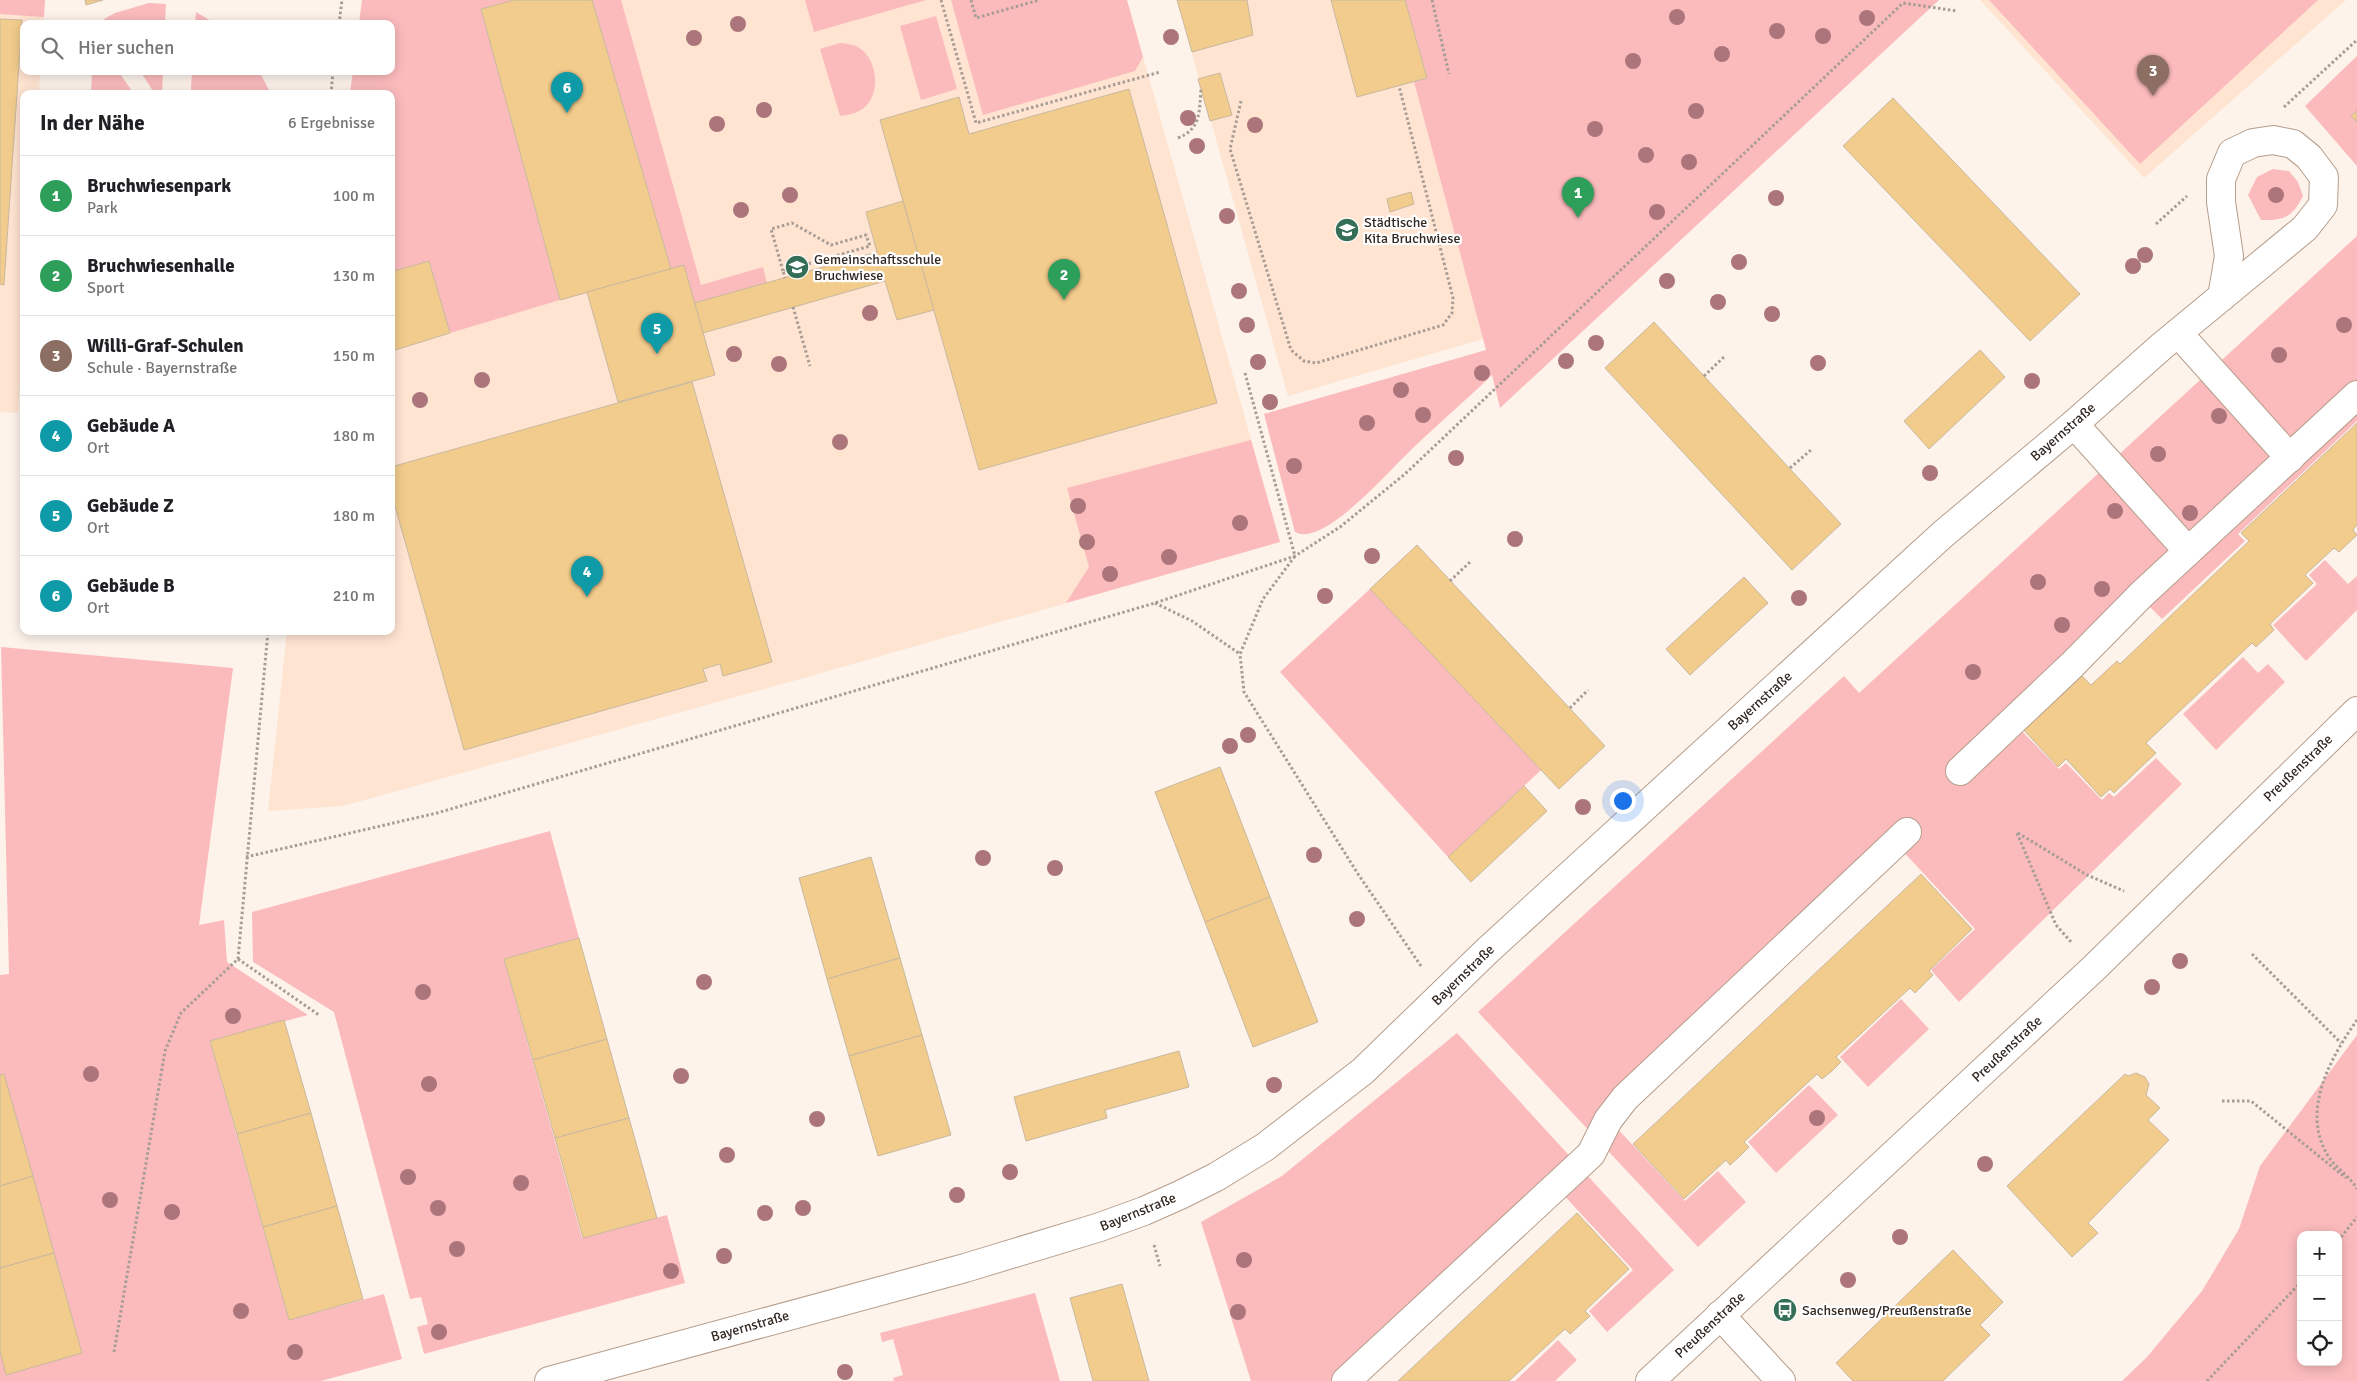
<!DOCTYPE html>
<html lang="de">
<meta charset="utf-8">
<style>
:root{--surface:#fff;--page:#f6f6f6;--text:#202124;--muted:#757577;--line:#e0e0e0;--accent:#111827}
body{margin:0;font-family:Signika,sans-serif;background:var(--page);color:var(--text)}
.controls{position:absolute;right:15px;bottom:15px;display:grid;overflow:hidden;border-radius:10px;box-shadow:0 2px 12px #0003}
.controls button{width:45px;height:45px;display:grid;place-items:center;padding:0;border:0;border-bottom:1px solid var(--line);background:var(--surface);color:var(--text);font:25px sans-serif}
.you{position:absolute;left:1622px;top:800px;width:18px;height:18px;margin:-12px;border:4px solid #fff;border-radius:50%;background:#1a73e8;box-shadow:0 0 0 8px #1a73e833}
.badge{display:grid;place-items:center;width:32px;height:32px;border-radius:50%;background:var(--accent);color:#fff;font-size:16px;font-weight:700}
.pin{position:absolute;translate:-50% -41px;filter:drop-shadow(0 1px 2px #0008)}
.pin::after{content:'';position:absolute;top:26px;width:18px;height:15px;background:inherit;clip-path:polygon(0 0,100% 0,50% 100%)}
.list{margin:0;padding:0;list-style:none}
h2{display:flex;justify-content:space-between;align-items:center;height:65px;margin:0;padding:0 20px;font-size:21px}
h2 small{font-size:16px;font-weight:400;color:var(--muted)}
.list li{display:grid;grid-template-columns:32px 1fr auto;gap:15px;align-items:center;box-sizing:border-box;height:80px;padding:0 20px;border-top:1px solid var(--line)}
.list b{display:block;font-size:19px;white-space:nowrap}
.list p{margin:0;font-size:16px;white-space:nowrap;color:var(--muted)}
.list em{font-size:16px;font-style:normal;color:var(--muted)}
.icon{flex:none;width:28px;height:28px;fill:none;stroke:currentColor;stroke-width:2;stroke-linecap:round;stroke-linejoin:round}
.map{position:relative;flex:none;width:2357px;height:1381px;overflow:hidden}
.search{position:absolute;background:var(--surface);box-shadow:0 2px 12px #0003;left:20px;top:20px;width:375px;height:55px;display:flex;align-items:center;gap:12px;box-sizing:border-box;padding:0 18px;border-radius:10px;color:var(--muted);font-size:19px}
.panel{position:absolute;background:var(--surface);box-shadow:0 2px 12px #0003;left:20px;top:90px;width:375px;height:545px;border-radius:10px}
.map>svg:first-child{display:block}
</style>
<div class="map">
<svg width="2357" height="1381" viewBox="0 0 2357 1381">
<rect width="100%" height="100%" fill="#fdf3eb"/>
<g fill="#ffe4d1">
<polygon points="0,0 45,0 43,24 24,24 24,71 40,71 39,94 24,94 24,328 18,413 0,412"/>
<polygon points="362,0 1127,0 1280,542 804,678 343,806 268,811 287,631 391,631 391,94 350,94 353,71 391,71 391,24 359,24"/>
<polygon points="1177,0 1405,0 1427,78 1414,82 1483,339 1288,396"/>
<polygon points="1980,0 2346,0 2144,178"/>
</g>
<g fill="#fbbbbd" fill-rule="evenodd">
<polygon points="0,0 45,0 44,17 0,14"/>
<polygon points="362,0 514,0 481,9 560,300 450,333 429,261 391,272 391,94 350,94 353,71 391,71 391,24 359,24"/>
<polygon points="592,0 621,0 701,285 763,267 767,283 694,303 684,265 671,269"/>
<polygon points="805,0 926,0 814,32"/>
<polygon points="951,0 1127,0 1143,57 1135,71 983,115"/>
<path d="M1405 0H1939L1500 408 1492 375C1463 403 1432 429 1404 457 1386 474 1322 548 1295 532L1264 414 1486 350 1414 82 1427 77Z"/>
<polygon points="1989,0 2318,0 2140,164"/>
<polygon points="149,3 166,4 165,24 107,24 104,19 115,13"/>
<polygon points="196,12 216,24 195,24"/>
<polygon points="936,16 957,89 921,100 900,26"/>
<path d="M840 43C845 44 852 44 856 46 879 57 883 99 859 111 854 114 846 115 840 116L820 49Z"/>
<polygon points="2357,56 2357,166 2305,106"/>
<polygon points="92,71 118,71 134,94 91,93"/>
<polygon points="140,71 163,71 162,94 155,94"/>
<polygon points="192,71 259,71 271,94 193,94 191,89"/>
<path d="M2273 169 2289 171 2298 182 2303 196C2292 218 2284 220 2261 220L2248 195 2257 177Z"/>
<polygon points="2357,236 2357,421 2238,534 2245,541 2162,619 2148,605 2017,726 2059,769 2066,763 2102,800 2109,793 2114,797 2156,758 2182,784 1959,1002 1931,970 1975,929 1886,833 1598,1108 1685,1201 1718,1171 1746,1202 1698,1247 1478,1012 1844,676 1859,693"/>
<polygon points="1251,440 1280,542 1066,603 1089,567 1067,488"/>
<polygon points="2325,560 2348,584 2357,576 2357,610 2306,661 2273,625 2317,584 2309,575"/>
<polygon points="1370,589 1541,770 1448,857 1280,672"/>
<polygon points="1,647 233,668 199,925 224,920 227,962 308,1015 210,1041 289,1320 384,1294 402,1359 321,1381 0,1381 0,975 9,974"/>
<polygon points="2243,657 2258,673 2268,664 2285,682 2216,750 2183,714"/>
<polygon points="550,831 579,938 504,959 582,1238 667,1215 685,1283 424,1354 417,1327 428,1324 421,1297 410,1299 334,1012 253,962 252,912"/>
<polygon points="1901,999 1929,1029 1868,1087 1840,1057"/>
<polygon points="1457,1033 1674,1270 1607,1332 1589,1311 1633,1270 1546,1176 1331,1381 1251,1381 1201,1222 1282,1176"/>
<path d="M2357 1035V1381H2122L2147 1357 2202 1291 2239 1229 2260 1166ZM2301 1235H2338V1362H2301Z"/>
<polygon points="1809,1085 1838,1115 1776,1173 1748,1142"/>
<polygon points="1035,1293 1060,1381 894,1381 893,1378 903,1375 893,1339 882,1342 880,1333"/>
<polygon points="1558,1340 1577,1360 1555,1381 1515,1381"/>
</g>
<g fill="#f2cc8d" stroke="#c8b89f">
<polygon points="85,0 103,0 86,5"/>
<polygon points="514,0 592,0 671,269 560,300 481,9"/>
<polygon points="1177,0 1247,0 1253,35 1192,52"/>
<polygon points="1331,0 1405,0 1427,78 1357,97"/>
<polygon points="0,19 22,20 4,285 0,284"/>
<polygon points="1220,73 1232,115 1210,121 1198,79"/>
<polygon points="1129,89 1217,403 979,470 880,120 959,97 969,134"/>
<polygon points="1893,98 2080,294 2030,341 1843,146"/>
<polygon points="2357,111 2357,122 2351,116"/>
<polygon points="1411,192 1414,204 1390,212 1387,199"/>
<polygon points="903,201 934,310 897,320 885,281 703,333 694,303 877,252 866,212"/>
<polygon points="429,261 450,333 392,351 391,272"/>
<polygon points="684,265 715,375 618,402 587,292"/>
<polygon points="1654,322 1841,524 1792,570 1605,368"/>
<polygon points="1980,350 2005,377 1929,449 1904,421"/>
<polygon points="692,382 772,662 723,676 720,664 703,669 707,681 464,750 391,492 391,467"/>
<polygon points="2357,423 2357,525 2353,530 2357,535 2339,552 2334,548 2305,575 2313,583 2270,624 2274,630 2256,647 2252,643 2146,743 2156,753 2114,793 2110,789 2101,797 2066,759 2058,767 2021,727 2078,672 2091,685 2117,661 2120,664 2249,541 2241,533"/>
<polygon points="1417,545 1605,746 1559,789 1370,589"/>
<polygon points="1744,577 1768,603 1690,675 1666,649"/>
<polygon points="1220,767 1270,897 1205,922 1155,792"/>
<polygon points="1524,786 1547,811 1471,882 1448,857"/>
<polygon points="871,857 900,958 827,979 799,878"/>
<polygon points="1921,874 1972,929 1929,971 1933,975 1915,993 1910,988 1836,1057 1841,1062 1832,1071 1822,1079 1817,1074 1744,1142 1749,1147 1740,1156 1730,1165 1726,1160 1684,1199 1633,1144"/>
<polygon points="1270,897 1318,1022 1253,1047 1205,922"/>
<polygon points="579,938 607,1039 533,1060 504,959"/>
<polygon points="900,958 922,1035 849,1056 827,979"/>
<polygon points="284,1020 311,1113 237,1134 210,1041"/>
<polygon points="922,1035 951,1135 878,1156 849,1056"/>
<polygon points="607,1039 629,1118 555,1138 533,1060"/>
<polygon points="1179,1051 1189,1087 1105,1110 1107,1118 1026,1141 1014,1097"/>
<polygon points="2136,1073 2145,1077 2149,1084 2146,1095 2160,1108 2148,1120 2169,1140 2088,1223 2098,1233 2072,1257 2007,1186 2125,1074 2128,1076"/>
<polygon points="4,1074 33,1176 0,1186 0,1075"/>
<polygon points="311,1113 337,1206 263,1227 237,1134"/>
<polygon points="629,1118 657,1218 583,1238 555,1138"/>
<polygon points="33,1176 54,1253 0,1268 0,1186"/>
<polygon points="337,1206 363,1299 289,1320 263,1227"/>
<polygon points="1577,1213 1629,1269 1585,1311 1590,1316 1570,1334 1565,1329 1509,1381 1398,1381"/>
<polygon points="1953,1250 2003,1302 1980,1325 1990,1335 1943,1381 1853,1381 1836,1363"/>
<polygon points="54,1253 82,1353 6,1375 0,1351 0,1268"/>
<polygon points="1122,1284 1149,1381 1093,1381 1070,1298"/>
</g>
<g fill="none" stroke-linecap="round" stroke-linejoin="round">
<g stroke="#b69d8b" stroke-width="30">
<g id="minor">
<polyline points="2178,333 2290,458"/>
<polyline points="2074,424 2188,551"/>
<polyline points="1960,771 2072,665 2142,594 2357,395"/>
<polyline points="1720,1315 1781,1381"/>
<polyline points="549,1381 965,1268 1100,1227 1144,1211 1180,1195 1216,1177 1265,1147 1363,1071 1488,950 1942,535 2074,424 2162,346 2305,228 2323,205 2324,177 2309,157 2293,144 2273,140 2253,143 2232,153 2221,179 2221,202 2229,256 2222,297"/>
<polyline points="1346,1381 1591,1154 1608,1120 1625,1098 1907,832"/>
<polyline points="1650,1381 2093,969 2357,711"/>
</g>
</g>
<g stroke="#a79d96" stroke-width="3" stroke-dasharray="2.5 2.5" stroke-linecap="butt">
<polyline points="941,0 976,123 1160,72"/>
<polyline points="971,0 976,18 1039,0"/>
<polyline points="1432,0 1449,74"/>
<polyline points="339,24 342,0"/>
<polyline points="331,94 333,71"/>
<polyline points="1241,101 1230,149 1291,350 1304,361 1316,363 1443,325 1452,313 1453,298 1399,86"/>
<polyline points="2284,107 2357,40"/>
<path d="M1178 138C1201 129 1199 112 1201 90"/>
<polyline points="2156,224 2187,196"/>
<polyline points="783,271 771,229 792,223 831,245 866,235 870,246 783,271 785,278"/>
<polyline points="793,307 810,366"/>
<polyline points="1245,373 1295,556 1263,599 1240,654 1244,692 1358,874 1421,966"/>
<polyline points="1704,376 1725,356"/>
<polyline points="1790,468 1811,450"/>
<polyline points="1450,581 1470,562"/>
<polyline points="1155,603 1192,621 1240,654"/>
<polyline points="1570,708 1588,690"/>
<polyline points="2017,833 2056,925 2072,943"/>
<polyline points="2018,833 2087,875 2124,891"/>
<polyline points="246,857 437,813 1155,603 1295,556 1340,527 1405,474 1903,3 1957,11"/>
<polyline points="2252,954 2341,1043"/>
<polyline points="238,959 319,1015"/>
<path d="M2357 1020C2331 1057 2301 1110 2327 1154 2334 1167 2349 1175 2357 1189"/>
<polyline points="2222,1101 2251,1101 2346,1178"/>
<polyline points="2338,1241 2357,1217"/>
<polyline points="1154,1245 1160,1266"/>
<polyline points="114,1352 165,1051 181,1013 238,959 268,631"/>
<polyline points="2207,1381 2301,1282"/>
</g>
<use href="#minor" stroke="#fff" stroke-width="28"/>
</g>
<g fill="#ab757b">
<circle cx="1677" cy="17" r="8"/>
<circle cx="1867" cy="18" r="8"/>
<circle cx="738" cy="24" r="8"/>
<circle cx="1777" cy="31" r="8"/>
<circle cx="1823" cy="36" r="8"/>
<circle cx="1171" cy="37" r="8"/>
<circle cx="694" cy="38" r="8"/>
<circle cx="1722" cy="54" r="8"/>
<circle cx="1633" cy="61" r="8"/>
<circle cx="764" cy="110" r="8"/>
<circle cx="1696" cy="111" r="8"/>
<circle cx="1188" cy="118" r="8"/>
<circle cx="717" cy="124" r="8"/>
<circle cx="1255" cy="125" r="8"/>
<circle cx="1595" cy="129" r="8"/>
<circle cx="1197" cy="146" r="8"/>
<circle cx="1646" cy="155" r="8"/>
<circle cx="1689" cy="162" r="8"/>
<circle cx="790" cy="195" r="8"/>
<circle cx="2276" cy="195" r="8"/>
<circle cx="1776" cy="198" r="8"/>
<circle cx="741" cy="210" r="8"/>
<circle cx="1657" cy="212" r="8"/>
<circle cx="1227" cy="216" r="8"/>
<circle cx="2145" cy="255" r="8"/>
<circle cx="1739" cy="262" r="8"/>
<circle cx="2133" cy="266" r="8"/>
<circle cx="1667" cy="281" r="8"/>
<circle cx="1239" cy="291" r="8"/>
<circle cx="1718" cy="302" r="8"/>
<circle cx="870" cy="313" r="8"/>
<circle cx="1772" cy="314" r="8"/>
<circle cx="1247" cy="325" r="8"/>
<circle cx="2344" cy="325" r="8"/>
<circle cx="1596" cy="343" r="8"/>
<circle cx="734" cy="354" r="8"/>
<circle cx="2279" cy="355" r="8"/>
<circle cx="1566" cy="361" r="8"/>
<circle cx="1258" cy="362" r="8"/>
<circle cx="1818" cy="363" r="8"/>
<circle cx="779" cy="364" r="8"/>
<circle cx="1482" cy="373" r="8"/>
<circle cx="482" cy="380" r="8"/>
<circle cx="2032" cy="381" r="8"/>
<circle cx="1401" cy="390" r="8"/>
<circle cx="420" cy="400" r="8"/>
<circle cx="1270" cy="402" r="8"/>
<circle cx="1423" cy="415" r="8"/>
<circle cx="2219" cy="416" r="8"/>
<circle cx="1367" cy="423" r="8"/>
<circle cx="840" cy="442" r="8"/>
<circle cx="2158" cy="454" r="8"/>
<circle cx="1456" cy="458" r="8"/>
<circle cx="1294" cy="466" r="8"/>
<circle cx="1930" cy="473" r="8"/>
<circle cx="1078" cy="506" r="8"/>
<circle cx="2115" cy="511" r="8"/>
<circle cx="2190" cy="513" r="8"/>
<circle cx="1240" cy="523" r="8"/>
<circle cx="1515" cy="539" r="8"/>
<circle cx="1087" cy="542" r="8"/>
<circle cx="1372" cy="556" r="8"/>
<circle cx="1169" cy="557" r="8"/>
<circle cx="1110" cy="574" r="8"/>
<circle cx="2038" cy="582" r="8"/>
<circle cx="2102" cy="589" r="8"/>
<circle cx="1325" cy="596" r="8"/>
<circle cx="1799" cy="598" r="8"/>
<circle cx="2062" cy="625" r="8"/>
<circle cx="1973" cy="672" r="8"/>
<circle cx="1248" cy="735" r="8"/>
<circle cx="1230" cy="746" r="8"/>
<circle cx="1583" cy="807" r="8"/>
<circle cx="1314" cy="855" r="8"/>
<circle cx="983" cy="858" r="8"/>
<circle cx="1055" cy="868" r="8"/>
<circle cx="1357" cy="919" r="8"/>
<circle cx="2180" cy="961" r="8"/>
<circle cx="704" cy="982" r="8"/>
<circle cx="2152" cy="987" r="8"/>
<circle cx="423" cy="992" r="8"/>
<circle cx="233" cy="1016" r="8"/>
<circle cx="91" cy="1074" r="8"/>
<circle cx="681" cy="1076" r="8"/>
<circle cx="429" cy="1084" r="8"/>
<circle cx="1274" cy="1085" r="8"/>
<circle cx="1817" cy="1118" r="8"/>
<circle cx="817" cy="1119" r="8"/>
<circle cx="727" cy="1155" r="8"/>
<circle cx="1985" cy="1164" r="8"/>
<circle cx="1010" cy="1172" r="8"/>
<circle cx="408" cy="1177" r="8"/>
<circle cx="521" cy="1183" r="8"/>
<circle cx="957" cy="1195" r="8"/>
<circle cx="110" cy="1200" r="8"/>
<circle cx="438" cy="1208" r="8"/>
<circle cx="803" cy="1208" r="8"/>
<circle cx="172" cy="1212" r="8"/>
<circle cx="765" cy="1213" r="8"/>
<circle cx="1900" cy="1237" r="8"/>
<circle cx="457" cy="1249" r="8"/>
<circle cx="724" cy="1256" r="8"/>
<circle cx="1244" cy="1260" r="8"/>
<circle cx="671" cy="1271" r="8"/>
<circle cx="1848" cy="1280" r="8"/>
<circle cx="241" cy="1311" r="8"/>
<circle cx="1238" cy="1312" r="8"/>
<circle cx="439" cy="1332" r="8"/>
<circle cx="295" cy="1352" r="8"/>
<circle cx="845" cy="1372" r="8"/>
</g>
<defs>
<g id="school-disc" transform="scale(1.25)"><circle r="9.5" fill="#356e56" stroke="#fff"/><path d="M0-5L7-2L0 1L-7-2ZM-4 1L0 2.5L4 1V4Q0 6-4 4Z" fill="#fff"/></g>
<g id="bus-disc" transform="scale(1.25)"><circle r="9.5" fill="#356e56" stroke="#fff"/><path d="M-5-6H5V4H4V6H2V4H-2V6H-4V4H-5ZM-3.5-4V0h7V-4ZM-3.5 1.2v1.5H-2V1.2ZM2 1.2v1.5H3.5V1.2Z" fill="#fff"/></g>
</defs>
<g fill-rule="evenodd">
<use href="#school-disc" x="1347" y="230"/>
<use href="#school-disc" x="797" y="267"/>
<use href="#bus-disc" x="1785" y="1310"/>
</g>
<g text-anchor="middle" dominant-baseline="central" stroke-width="4.5" stroke-linejoin="round" paint-order="stroke">
<g font-size="14" fill="#322821" stroke="#fff" text-anchor="start">
<text x="1364" y="222">Städtische<tspan x="1364" dy="16">Kita Bruchwiese</tspan></text>
<text x="814" y="259">Gemeinschaftsschule<tspan x="814" dy="16">Bruchwiese</tspan></text>
<text x="1802" y="1310">Sachsenweg/Preußenstraße</text>
</g>
<g font-size="14" fill="#322821" stroke="#fff">
<text transform="translate(2063 432) rotate(-41)">Bayernstraße</text>
<text transform="translate(1760 701) rotate(-42)">Bayernstraße</text>
<text transform="translate(2298 768) rotate(-44)">Preußenstraße</text>
<text transform="translate(1463 975) rotate(-44)">Bayernstraße</text>
<text transform="translate(2007 1049) rotate(-43)">Preußenstraße</text>
<text transform="translate(1138 1212) rotate(-22)">Bayernstraße</text>
<text transform="translate(1710 1325) rotate(-43)">Preußenstraße</text>
<text transform="translate(750 1326) rotate(-16)">Bayernstraße</text>
</g>
</g>
</svg>
<div class="controls">
<button>+</button>
<button>−</button>
<button><svg class="icon" aria-label="locate" viewBox="0 0 24 24"><circle cx="12" cy="12" r="6"/><path d="M12 2v4M12 18v4M2 12h4M18 12h4"/></svg></button>
</div>
<div class="you"></div>
<div class="pin badge" style="left:1578px;top:218px;background:#2e9e5b">1</div>
<div class="pin badge" style="left:1064px;top:300px;background:#2e9e5b">2</div>
<div class="pin badge" style="left:2153px;top:96px;background:#8d6e63">3</div>
<div class="pin badge" style="left:587px;top:597px;background:#0f9aa8">4</div>
<div class="pin badge" style="left:657px;top:354px;background:#0f9aa8">5</div>
<div class="pin badge" style="left:567px;top:113px;background:#0f9aa8">6</div>
<div class="search"><svg class="icon" aria-label="search" viewBox="0 0 24 24"><circle cx="10" cy="10" r="6"/><path d="M15 15l6 6"/></svg>Hier suchen</div>
<section class="panel">
<h2>In der Nähe<small>6 Ergebnisse</small></h2>
<ul class="list">
<li><span class="badge" style="background:#2e9e5b">1</span><div><b>Bruchwiesenpark</b><p>Park</p></div><em>100 m</em></li>
<li><span class="badge" style="background:#2e9e5b">2</span><div><b>Bruchwiesenhalle</b><p>Sport</p></div><em>130 m</em></li>
<li><span class="badge" style="background:#8d6e63">3</span><div><b>Willi-Graf-Schulen</b><p>Schule · Bayernstraße</p></div><em>150 m</em></li>
<li><span class="badge" style="background:#0f9aa8">4</span><div><b>Gebäude A</b><p>Ort</p></div><em>180 m</em></li>
<li><span class="badge" style="background:#0f9aa8">5</span><div><b>Gebäude Z</b><p>Ort</p></div><em>180 m</em></li>
<li><span class="badge" style="background:#0f9aa8">6</span><div><b>Gebäude B</b><p>Ort</p></div><em>210 m</em></li>
</ul>
</section>
</div>
